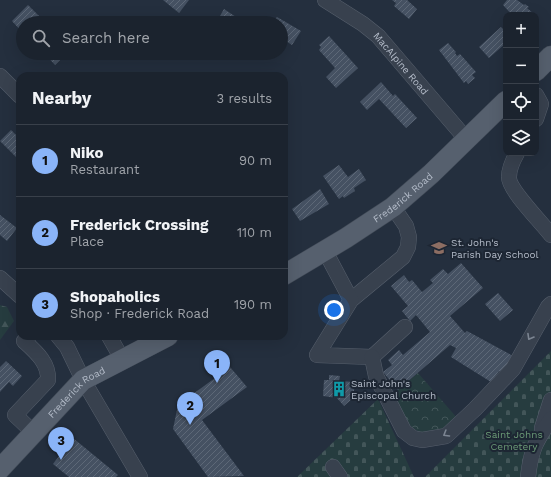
<!DOCTYPE html>
<meta charset="utf-8">
<style>
:root{--surface:#1b232e;--page:#282f3a;--text:#f1f3f6;--muted:#a0a4aa;--line:#39404a;--accent:#8ab4f8}
body{margin:0;font-family:"Work Sans",sans-serif;background:var(--page);color:var(--text)}
.controls{position:absolute;right:12px;top:12px;display:grid;overflow:hidden;border-radius:8px;box-shadow:0 4px 16px #0002}
.controls button{width:36px;height:36px;display:grid;place-items:center;padding:0;border:0;border-bottom:1px solid var(--line);background:var(--surface);color:var(--text);font:20px sans-serif}
.you{position:absolute;left:334px;top:310px;width:14px;height:14px;margin:-10px;border:3px solid #fff;border-radius:50%;background:#1a73e8;box-shadow:0 0 0 6px #1a73e833}
.badge{display:grid;place-items:center;width:26px;height:26px;border-radius:50%;background:var(--accent);color:#111;font-size:13px;font-weight:700}
.pin{position:absolute;translate:-50% -33px;filter:drop-shadow(0 1px 2px #0008)}
.pin::after{content:'';position:absolute;top:21px;width:14px;height:12px;background:inherit;clip-path:polygon(0 0,100% 0,50% 100%)}
.list{margin:0;padding:0;list-style:none}
h2{display:flex;justify-content:space-between;align-items:center;height:52px;margin:0;padding:0 16px;font-size:17px}
h2 small{font-size:13px;font-weight:400;color:var(--muted)}
.list li{display:grid;grid-template-columns:26px 1fr auto;gap:12px;align-items:center;box-sizing:border-box;height:72px;padding:0 16px;border-top:1px solid var(--line)}
.list b{display:block;font-size:15px;white-space:nowrap}
.list p{margin:0;font-size:13px;white-space:nowrap;color:var(--muted)}
.list em{font-size:13px;font-style:normal;color:var(--muted)}
.icon{flex:none;width:22px;height:22px;fill:none;stroke:currentColor;stroke-width:2;stroke-linecap:round;stroke-linejoin:round}
.map{position:relative;flex:none;width:551px;height:477px;overflow:hidden}
.search{position:absolute;background:var(--surface);box-shadow:0 4px 16px #0002;left:16px;top:16px;width:272px;height:44px;display:flex;align-items:center;gap:10px;box-sizing:border-box;padding:0 14px;border-radius:22px;color:var(--muted);font-size:15px}
.panel{position:absolute;background:var(--surface);box-shadow:0 4px 16px #0002;left:16px;top:72px;width:272px;height:268px;border-radius:12px}
.map>svg:first-child{display:block}
</style>
<div class="map">
<svg width="551" height="477" viewBox="0 0 551 477">
<defs>
<pattern id="forest-firs" width="22" height="20" patternUnits="userSpaceOnUse"><rect width="22" height="20" fill="#263c3f"/><path d="M5 1l3.5 6h-7zM16 11l3.5 6h-7z" fill="#435659"/></pattern>
<pattern id="cemetery-stones" width="16" height="16" patternUnits="userSpaceOnUse"><rect width="16" height="16" fill="#263c3f"/><path d="M2 7V4a2 2 0 0 1 4 0v3zM10 15v-3a2 2 0 0 1 4 0v3z" fill="#435659"/></pattern>
<pattern id="park-crowns" width="20" height="18" patternUnits="userSpaceOnUse"><rect width="20" height="18" fill="#263c3f"/><path d="M2 6a3 3 0 1 1 6 0M12 15a3 3 0 1 1 6 0" fill="none" stroke="#435659"/></pattern>
<pattern id="building-hatch" width="6" height="6" patternUnits="userSpaceOnUse"><rect width="6" height="6" fill="#455162"/><path d="M-1 1l2-2M0 6l6-6M5 7l2-2" fill="none" stroke="#5d6877"/></pattern>
</defs>
<rect width="100%" height="100%" fill="#242f3e"/>
<polygon fill="url(#forest-firs)" points="0,305 7,307 14,321 0,340"/>
<g fill="url(#cemetery-stones)">
<polygon points="551,351 551,477 425,477"/>
<polygon points="378,399 414,477 297,477"/>
</g>
<path fill="url(#park-crowns)" d="M418 373 458 419C439 432 420 442 405 419 396 405 397 407 398 390Z"/>
<g fill="url(#building-hatch)">
<polygon points="163,0 189,0 179,13"/>
<polygon points="392,0 407,0 417,9 409,19 394,6 396,3"/>
<polygon points="507,0 517,0 524,5 525,4 529,7 527,8 535,15 512,15 503,5"/>
<polygon points="28,5 45,22 23,23 23,33 12,21"/>
<polygon points="224,9 242,21 241,23 216,23"/>
<polygon points="277,17 301,31 292,45 281,38 281,23 273,23"/>
<polygon points="501,27 506,32 506,43 489,58 479,47"/>
<polygon points="329,36 358,68 336,88 326,77 335,68 319,50 321,47 319,45"/>
<polygon points="448,43 456,52 455,53 457,56 460,54 476,72 472,75 475,78 468,84 466,81 464,83 439,50"/>
<polygon points="44,53 62,53 65,55 55,65"/>
<polygon points="381,82 393,96 395,94 417,118 406,128 379,99 367,110 360,102"/>
<polygon points="11,130 20,139 20,161 0,141"/>
<polygon points="339,165 348,177 359,169 366,180 354,188 355,191 344,198 343,196 339,199 323,176"/>
<polygon points="320,189 329,204 300,221 292,209"/>
<polygon points="0,215 17,228 7,241 0,235"/>
<polygon points="461,263 483,288 450,316 465,333 467,331 513,356 503,373 499,371 491,382 451,357 456,348 450,345 398,390 383,372 392,365 388,360 399,350 403,355 430,332 416,315 410,321 402,311 408,306 391,286 404,275 409,282 412,280 422,292 433,283 430,280 443,269 448,274"/>
<polygon points="498,293 513,310 500,321 485,304"/>
<polygon points="6,361 22,376 13,386 9,382 0,392 0,367"/>
<polygon points="230,367 247,387 202,420 244,476 208,477 173,429 178,405"/>
<polygon points="329,375 340,376 339,381 355,382 353,398 344,406 337,398 323,396 324,380 329,380"/>
<polygon points="73,438 118,475 116,477 69,477 53,464"/>
</g>
<g fill="none" stroke-linecap="round" stroke-linejoin="round">
<g stroke="#565f6c" stroke-width="16">
<g id="minor">
<path id="s1" d="M325 0 363 24 378 36 467 140"/>
<polyline points="0,76 20,96"/>
<polyline points="536,95 541,104 536,119"/>
<path d="M517 153C513 160 509 168 509 177 508 189 542 223 551 235"/>
<polyline points="393,207 406,226 409,237 408,247 403,257 351,300 317,355 372,357 405,327"/>
<polyline points="325,251 351,300"/>
<polyline points="0,278 20,296"/>
<path d="M29 336 24 341C36 352 49 363 48 380L15 415 34 433"/>
<polyline points="58,336 67,347 83,380 140,477"/>
<polyline points="109,336 122,359"/>
<polyline points="372,357 376,376 404,431 413,438 422,440 446,436 475,409 513,369 548,307 551,304"/>
<polyline points="542,428 551,400"/>
<polyline points="333,467 340,477"/>
<path d="M528 477C531 449 536 441 551 419"/>
</g>
</g>
<g stroke="#414a57" stroke-width="21">
<g id="major">
<polyline points="536,71 551,56"/>
<path id="s2" d="M284 275 346 238 393 207 431 174 506 101"/>
<path id="s3" d="M0 469 83 380 168 336"/>
</g>
</g>
<use href="#minor" stroke="#38414e" stroke-width="15"/>
<use href="#major" stroke="#56606e" stroke-width="20"/>
</g>
<defs><path id="oneway-chevron" d="M-2-3.5L2.5 0L-2 3.5" fill="none" stroke-width="1.6" stroke-linecap="round" stroke-linejoin="round"/></defs>
<g stroke="#7c8592">
<use href="#oneway-chevron" transform="translate(530 337) rotate(120)"/>
<use href="#oneway-chevron" transform="translate(446 434) rotate(149)"/>
</g>
<defs>
<g id="school-bare" transform="scale(1.2)"><path d="M0-5L7-2L0 1L-7-2ZM-4 1L0 2.5L4 1V4Q0 6-4 4Z" fill="#8d6e63" stroke="#1d2633" stroke-width="2.5" paint-order="stroke"/></g>
<g id="building-bare" transform="scale(1.2)"><path d="M-4-6H4V6H1V3H-1V6H-4ZM-2.5-4.3h1.7v1.8h-1.7ZM.8-4.3h1.7v1.8H.8ZM-2.5-1h1.7V.8h-1.7ZM.8-1h1.7V.8H.8Z" fill="#0f9aa8" stroke="#1d2633" stroke-width="2.5" paint-order="stroke"/></g>
</defs>
<g fill-rule="evenodd">
<use href="#school-bare" x="439" y="248"/>
<use href="#building-bare" x="339" y="389"/>
</g>
<g text-anchor="middle" dominant-baseline="central" stroke-width="4" stroke-linejoin="round" paint-order="stroke">
<g font-size="10" fill="#b4bcc9" stroke="#1d2633">
<text stroke="none"><textPath href="#s1" startOffset="100">MacAlpine Road</textPath></text>
<text stroke="none"><textPath href="#s2" startOffset="142">Frederick Road</textPath></text>
<text stroke="none"><textPath href="#s3" startOffset="109">Frederick Road</textPath></text>
</g>
<g font-size="10" fill="#b4bcc9" stroke="#1d2633" text-anchor="start">
<text x="451" y="242">St. John's<tspan x="451" dy="12">Parish Day School</tspan></text>
<text x="351" y="383">Saint John's<tspan x="351" dy="12">Episcopal Church</tspan></text>
</g>
<g font-size="10" fill="#6b9a76" stroke="#1d2633">
<text x="514" y="434">Saint Johns<tspan x="514" dy="12">Cemetery</tspan></text>
</g>
</g>
</svg>
<div class="controls">
<button>+</button>
<button>−</button>
<button><svg class="icon" aria-label="locate" viewBox="0 0 24 24"><circle cx="12" cy="12" r="6"/><path d="M12 2v4M12 18v4M2 12h4M18 12h4"/></svg></button>
<button><svg class="icon" aria-label="layers" viewBox="0 0 24 24"><path d="M12 4l9 5-9 5-9-5zM3 14l9 5 9-5"/></svg></button>
</div>
<div class="you"></div>
<div class="pin badge" style="left:217px;top:383px">1</div>
<div class="pin badge" style="left:190px;top:425px">2</div>
<div class="pin badge" style="left:61px;top:460px">3</div>
<div class="search"><svg class="icon" aria-label="search" viewBox="0 0 24 24"><circle cx="10" cy="10" r="6"/><path d="M15 15l6 6"/></svg>Search here</div>
<section class="panel">
<h2>Nearby<small>3 results</small></h2>
<ul class="list">
<li><span class="badge">1</span><div><b>Niko</b><p>Restaurant</p></div><em>90 m</em></li>
<li><span class="badge">2</span><div><b>Frederick Crossing</b><p>Place</p></div><em>110 m</em></li>
<li><span class="badge">3</span><div><b>Shopaholics</b><p>Shop · Frederick Road</p></div><em>190 m</em></li>
</ul>
</section>
</div>
